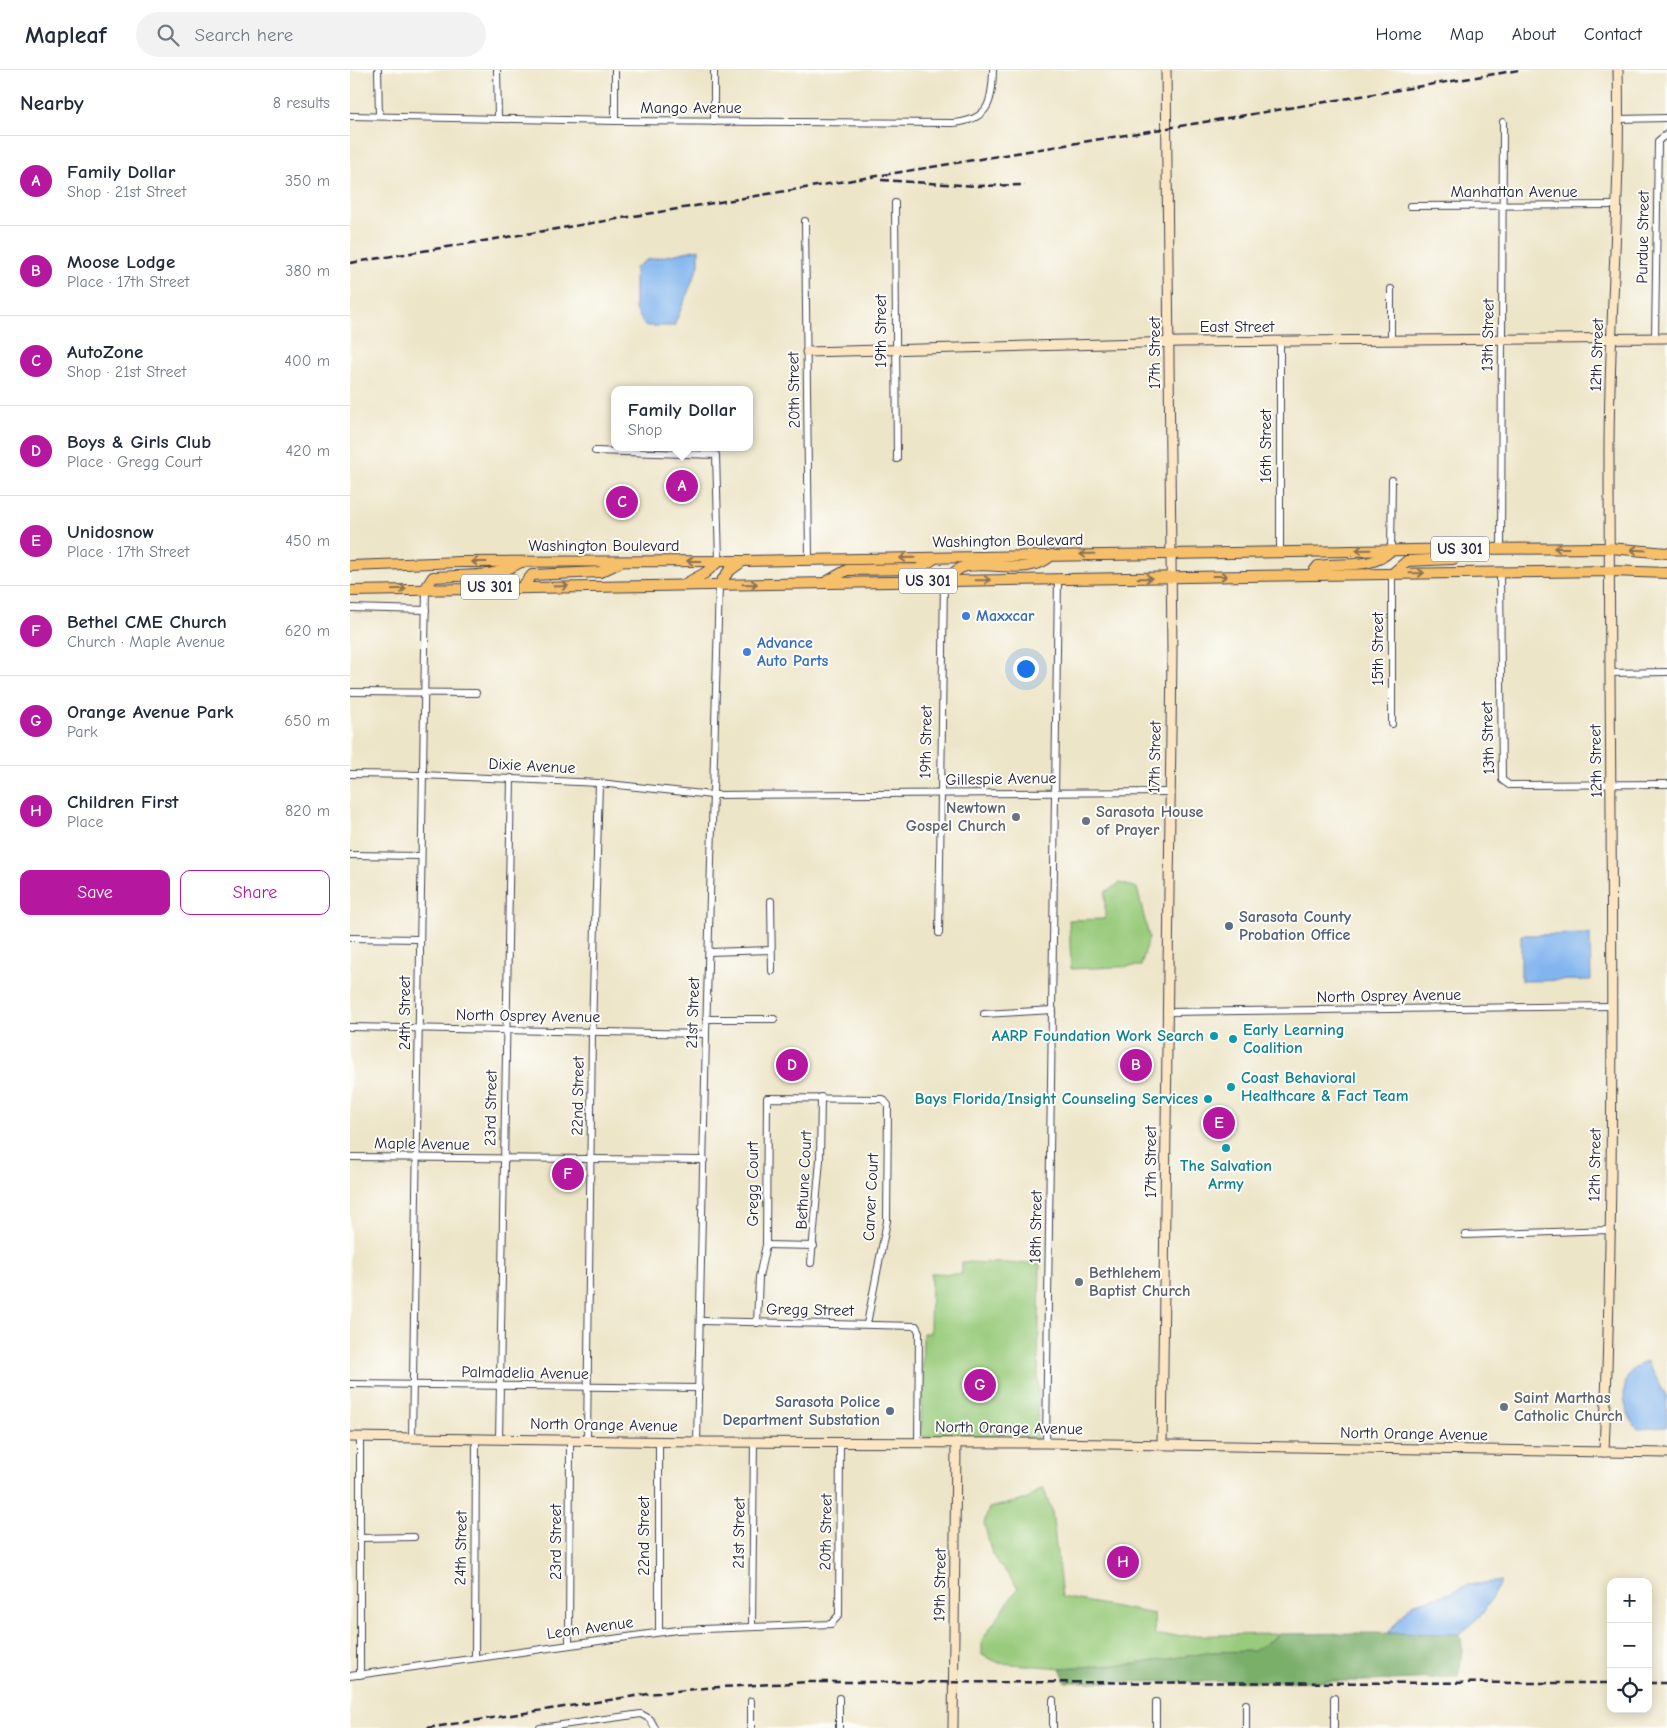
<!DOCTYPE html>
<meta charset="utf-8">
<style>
:root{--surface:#fff;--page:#f2f2f3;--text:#1f2937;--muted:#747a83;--line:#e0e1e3;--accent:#b5179e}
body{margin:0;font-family:"Comic Neue",sans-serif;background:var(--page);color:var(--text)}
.controls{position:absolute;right:15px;bottom:15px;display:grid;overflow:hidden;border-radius:10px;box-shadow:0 2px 12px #0003}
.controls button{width:45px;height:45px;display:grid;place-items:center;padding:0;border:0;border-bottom:1px solid var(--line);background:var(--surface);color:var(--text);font:25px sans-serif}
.you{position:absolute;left:675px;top:598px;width:18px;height:18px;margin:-12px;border:4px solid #fff;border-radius:50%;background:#1a73e8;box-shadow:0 0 0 8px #1a73e833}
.badge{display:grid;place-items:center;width:32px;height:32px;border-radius:50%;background:var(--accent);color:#fff;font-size:16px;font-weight:700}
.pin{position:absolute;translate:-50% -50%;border:2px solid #fff;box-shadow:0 1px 5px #0006}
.popup{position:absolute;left:261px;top:316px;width:142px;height:65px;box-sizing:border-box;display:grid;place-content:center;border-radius:10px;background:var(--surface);filter:drop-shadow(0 1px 4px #0005);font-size:16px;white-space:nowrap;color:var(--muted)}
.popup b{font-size:19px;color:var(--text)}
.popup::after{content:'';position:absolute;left:50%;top:100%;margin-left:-10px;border:10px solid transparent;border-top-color:var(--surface)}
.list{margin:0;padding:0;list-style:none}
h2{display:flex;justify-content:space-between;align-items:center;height:65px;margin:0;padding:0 20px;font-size:21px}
h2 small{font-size:16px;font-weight:400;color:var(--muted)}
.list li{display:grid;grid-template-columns:32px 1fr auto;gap:15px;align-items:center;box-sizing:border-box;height:90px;padding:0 20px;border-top:1px solid var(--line)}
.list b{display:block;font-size:19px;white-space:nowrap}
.list p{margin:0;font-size:16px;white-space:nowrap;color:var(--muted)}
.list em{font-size:16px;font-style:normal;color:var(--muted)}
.actions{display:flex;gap:10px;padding:15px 20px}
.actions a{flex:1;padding:11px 0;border:1px solid var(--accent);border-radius:10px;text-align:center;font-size:18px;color:var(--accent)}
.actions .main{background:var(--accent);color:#fff}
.icon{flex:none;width:28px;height:28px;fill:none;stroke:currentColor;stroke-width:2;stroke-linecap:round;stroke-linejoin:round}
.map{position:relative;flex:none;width:1317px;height:1658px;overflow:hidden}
header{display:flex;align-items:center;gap:30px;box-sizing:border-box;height:70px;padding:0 25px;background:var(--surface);border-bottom:1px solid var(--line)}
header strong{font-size:24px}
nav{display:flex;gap:28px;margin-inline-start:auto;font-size:18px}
.search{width:350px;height:45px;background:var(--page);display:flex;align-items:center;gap:12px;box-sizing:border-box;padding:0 18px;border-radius:28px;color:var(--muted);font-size:19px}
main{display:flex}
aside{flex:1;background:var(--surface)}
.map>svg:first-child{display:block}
</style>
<header>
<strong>Mapleaf</strong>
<div class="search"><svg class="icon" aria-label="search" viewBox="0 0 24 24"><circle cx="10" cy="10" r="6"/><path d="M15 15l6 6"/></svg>Search here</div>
<nav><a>Home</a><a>Map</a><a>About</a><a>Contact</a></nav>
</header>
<main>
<aside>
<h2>Nearby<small>8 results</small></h2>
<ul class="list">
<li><span class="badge">A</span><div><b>Family Dollar</b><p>Shop · 21st Street</p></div><em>350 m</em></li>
<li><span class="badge">B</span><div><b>Moose Lodge</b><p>Place · 17th Street</p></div><em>380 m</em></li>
<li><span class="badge">C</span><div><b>AutoZone</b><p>Shop · 21st Street</p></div><em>400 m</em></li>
<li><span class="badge">D</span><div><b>Boys &amp; Girls Club</b><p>Place · Gregg Court</p></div><em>420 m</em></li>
<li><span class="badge">E</span><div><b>Unidosnow</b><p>Place · 17th Street</p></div><em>450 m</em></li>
<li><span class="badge">F</span><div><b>Bethel CME Church</b><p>Church · Maple Avenue</p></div><em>620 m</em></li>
<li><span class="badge">G</span><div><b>Orange Avenue Park</b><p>Park</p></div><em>650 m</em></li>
<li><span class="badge">H</span><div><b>Children First</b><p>Place</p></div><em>820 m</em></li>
</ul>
<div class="actions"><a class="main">Save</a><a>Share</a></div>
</aside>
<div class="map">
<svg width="1317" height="1658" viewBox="0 0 1317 1658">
<rect width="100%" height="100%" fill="#fdfcf7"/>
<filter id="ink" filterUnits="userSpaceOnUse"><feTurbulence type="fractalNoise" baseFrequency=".02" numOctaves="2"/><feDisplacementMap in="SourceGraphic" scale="10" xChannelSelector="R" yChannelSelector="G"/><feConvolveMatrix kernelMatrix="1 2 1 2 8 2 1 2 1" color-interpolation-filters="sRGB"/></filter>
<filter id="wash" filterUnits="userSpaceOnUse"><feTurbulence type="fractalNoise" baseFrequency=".0096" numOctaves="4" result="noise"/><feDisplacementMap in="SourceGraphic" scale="20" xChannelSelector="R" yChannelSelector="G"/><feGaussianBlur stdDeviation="1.12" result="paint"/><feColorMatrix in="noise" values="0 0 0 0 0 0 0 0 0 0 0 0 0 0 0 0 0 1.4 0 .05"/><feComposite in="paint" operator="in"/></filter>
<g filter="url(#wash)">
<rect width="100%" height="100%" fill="#ede5c8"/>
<g fill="#99cb7b" stroke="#5e765b">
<polygon points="770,813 787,818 799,867 791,896 721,899 719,850 755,849 755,822"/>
<polygon points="612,1192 690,1194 687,1369 571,1367 573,1263 580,1263 581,1203 612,1204"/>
<polygon points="693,1417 702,1441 712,1527 804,1544 805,1566 929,1564 905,1581 863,1582 785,1594 710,1598 649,1593 632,1585 632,1570 668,1518 642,1484 634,1453 639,1438 678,1429"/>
</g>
<polygon fill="#7aaf6b" stroke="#4e6853" points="1015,1563 1110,1564 1113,1581 1108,1607 1019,1611 716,1612 710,1598 785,1594 863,1582 904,1581 929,1564"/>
<g fill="#82b5ef" stroke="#526c95">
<polygon points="349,179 349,195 324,256 295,256 285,239 285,198 297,190"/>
<polygon points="1240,864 1241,910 1171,911 1171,865"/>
<path d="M1297 1291 1317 1328V1357L1288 1359C1275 1345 1270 1324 1278 1306 1282 1298 1290 1295 1297 1291Z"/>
<polygon points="1151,1511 1133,1543 1110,1564 1038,1563 1062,1534 1100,1523 1117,1515"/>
</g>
</g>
<g filter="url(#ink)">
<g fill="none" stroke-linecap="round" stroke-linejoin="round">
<g stroke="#403f50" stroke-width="8">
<g id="street">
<polyline points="28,0 29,46"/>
<polyline points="147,0 148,47"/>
<polyline points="265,0 265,51"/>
<path d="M0 46 265 51 603 53C639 50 642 33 643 0"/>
<polyline points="1269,49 1317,48"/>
<polyline points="364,52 364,0"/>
<polyline points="545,133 547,389"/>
<polyline points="1060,136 1268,135"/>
<polyline points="455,151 459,489"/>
<polyline points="1041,219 1041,270"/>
<polyline points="1305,268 1308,71 1317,64"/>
<polyline points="245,381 366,385 369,491"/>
<polyline points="1151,479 1153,52"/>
<polyline points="1041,480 1042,410"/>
<polyline points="930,481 930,272"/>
<polyline points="1150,503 1152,710 1159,715 1317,714"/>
<polyline points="1042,504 1042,654"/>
<polyline points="0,538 76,540"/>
<polyline points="1259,603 1317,602"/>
<polyline points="0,622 126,623"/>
<polyline points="0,704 72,705 249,713 362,725 820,722"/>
<polyline points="0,785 71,786"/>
<polyline points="421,831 422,901"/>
<polyline points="589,863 594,511"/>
<polyline points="0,868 69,869"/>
<polyline points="359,882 421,880"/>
<polyline points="817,942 1262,936"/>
<polyline points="634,944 703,940"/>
<polyline points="356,949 424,949"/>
<polyline points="0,957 356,964"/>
<polyline points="0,1087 354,1090"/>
<polyline points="1115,1165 1259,1160"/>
<polyline points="416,1175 464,1176"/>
<polyline points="461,1193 470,1090 471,1027"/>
<polyline points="351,1251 566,1256 569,1262 568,1372"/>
<polyline points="407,1253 409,1207 416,1175 417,1028 533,1029 538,1035 537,1151 517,1254"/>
<polyline points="0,1314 349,1318"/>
<polyline points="62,1368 76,518"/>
<polyline points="149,1369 161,708"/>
<polyline points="237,1370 242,961 249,713"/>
<polyline points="347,1372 356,964 369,515"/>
<polyline points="696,1373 708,509"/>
<polyline points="10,1468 64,1467"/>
<polyline points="402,1557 404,1371"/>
<polyline points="309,1562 309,1371"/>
<polyline points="219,1574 220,1370"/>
<polyline points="125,1588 126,1369"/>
<polyline points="10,1605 10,1367"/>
<polyline points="0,1606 327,1560 481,1554 489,1545 490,1371"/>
<polyline points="984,1628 984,1658"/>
<polyline points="190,1658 291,1644 300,1649 305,1658"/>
<polyline points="401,1658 401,1631"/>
<polyline points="489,1658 489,1628"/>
<polyline points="703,1658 703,1630"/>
<polyline points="806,1658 806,1632"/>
<polyline points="896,1658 896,1634"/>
</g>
</g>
<g stroke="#403f50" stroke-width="11">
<g id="secondary">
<polyline points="457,282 831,272 1317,268"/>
<polyline points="0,1367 347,1372 696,1373 1317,1383"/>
<polyline points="812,1375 822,583 816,0"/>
<path d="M1254 1382C1268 1048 1259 715 1259 382 1259 254 1271 127 1268 0"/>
<polyline points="603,1658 606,1373"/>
</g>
</g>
<g stroke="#403f50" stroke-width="12">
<g id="primary">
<polyline points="0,496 111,492 393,491 1118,479 1260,478 1317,483"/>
<polyline points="1042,504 1057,491 1103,489 1118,479"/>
<path d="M961 505 968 496C995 492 1022 500 1041 480"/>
<path d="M594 511C599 507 607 499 613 497 642 490 679 507 702 485"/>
<polyline points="476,512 497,500 568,499 585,488"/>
<polyline points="335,514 355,503 369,491"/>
<polyline points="369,515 378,502 393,491"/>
<polyline points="172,517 182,505 250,502 269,493"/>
<path d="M76 518 83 507C115 504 142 510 171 492"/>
<polyline points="0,521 965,505 1260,501 1317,503"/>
</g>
</g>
<use href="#street" stroke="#fff" stroke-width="6"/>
<use href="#secondary" stroke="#fbe6c4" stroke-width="9"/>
<use href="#primary" stroke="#f6c06b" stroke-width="10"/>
<g stroke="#22223b" stroke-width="2.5" stroke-dasharray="8 4" stroke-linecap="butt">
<polyline points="531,110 628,116 675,115"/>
<polyline points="0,193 1169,0"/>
<polyline points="1298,1613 1317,1613"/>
<polyline points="77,1658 298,1624 354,1618 459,1612 1261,1613"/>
</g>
</g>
<defs><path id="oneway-shaft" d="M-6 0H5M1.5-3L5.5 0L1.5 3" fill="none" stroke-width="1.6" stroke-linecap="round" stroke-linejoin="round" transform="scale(1.25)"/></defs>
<g stroke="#8c7153">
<use href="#oneway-shaft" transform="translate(1211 478) rotate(180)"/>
<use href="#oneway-shaft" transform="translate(1013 480) rotate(179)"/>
<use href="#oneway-shaft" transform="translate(1288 480) rotate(-177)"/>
<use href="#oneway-shaft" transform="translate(737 484) rotate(179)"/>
<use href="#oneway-shaft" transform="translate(557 488) rotate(179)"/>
<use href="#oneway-shaft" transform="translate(344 491) rotate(180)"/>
<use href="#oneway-shaft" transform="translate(129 492) rotate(180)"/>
<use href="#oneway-shaft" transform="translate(1067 503) rotate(-1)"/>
<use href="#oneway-shaft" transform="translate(870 506)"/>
<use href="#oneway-shaft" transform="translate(795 508) rotate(-1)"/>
<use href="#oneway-shaft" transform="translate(633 510) rotate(-1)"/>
<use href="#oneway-shaft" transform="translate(400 514) rotate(-1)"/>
<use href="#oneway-shaft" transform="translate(211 516) rotate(-1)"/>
<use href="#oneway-shaft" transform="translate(49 519) rotate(-2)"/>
</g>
</g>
<g fill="#3f7fe0" stroke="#fdfcf7" stroke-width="2">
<circle cx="616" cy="546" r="5"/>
<circle cx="397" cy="582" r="5"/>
</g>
<g fill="#6b7280" stroke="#fdfcf7" stroke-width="2">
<circle cx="666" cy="747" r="5"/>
<circle cx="736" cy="751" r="5"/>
<circle cx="729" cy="1212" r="5"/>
<circle cx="1154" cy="1337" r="5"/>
</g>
<g fill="#5c6f8a" stroke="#fdfcf7" stroke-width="2">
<circle cx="879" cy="856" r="5"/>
<circle cx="540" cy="1341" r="5"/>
</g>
<g fill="#0f9aa8" stroke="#fdfcf7" stroke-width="2">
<circle cx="864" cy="966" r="5"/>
<circle cx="883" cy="969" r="5"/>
<circle cx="881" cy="1017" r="5"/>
<circle cx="858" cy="1029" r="5"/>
<circle cx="876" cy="1078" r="5"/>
</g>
<g text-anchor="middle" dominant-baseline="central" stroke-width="4" stroke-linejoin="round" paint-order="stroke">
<g fill="#fdfcf7" stroke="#646373" stroke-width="1">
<rect x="1081" y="466.5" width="58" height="25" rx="4"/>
<rect x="549" y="498.5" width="58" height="25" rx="4"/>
<rect x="111" y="504.5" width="58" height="25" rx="4"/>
</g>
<g font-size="15" font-weight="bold" fill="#22223b">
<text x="1110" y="479">US 301</text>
<text x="578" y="511">US 301</text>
<text x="140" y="517">US 301</text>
</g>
<g font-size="16" fill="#22223b" stroke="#fdfcf7">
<text x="341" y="38">Mango Avenue</text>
<text x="1164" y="122">Manhattan Avenue</text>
<text transform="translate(1293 167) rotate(-89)">Purdue Street</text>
<text x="887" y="257">East Street</text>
<text transform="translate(531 261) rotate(-90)">19th Street</text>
<text transform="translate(1138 265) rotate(-89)">13th Street</text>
<text transform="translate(805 283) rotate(-90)">17th Street</text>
<text transform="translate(1247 285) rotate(-88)">12th Street</text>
<text transform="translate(444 320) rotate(-91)">20th Street</text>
<text transform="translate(916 376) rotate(-90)">16th Street</text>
<text transform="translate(658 471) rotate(-1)">Washington Boulevard</text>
<text x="254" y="476">Washington Boulevard</text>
<text transform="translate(1028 579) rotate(-90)">15th Street</text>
<text transform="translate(1138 668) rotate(-92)">13th Street</text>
<text transform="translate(576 672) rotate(-89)">19th Street</text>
<text transform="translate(805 687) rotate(-89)">17th Street</text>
<text transform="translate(1246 691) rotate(-91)">12th Street</text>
<text transform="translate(182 696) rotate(3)">Dixie Avenue</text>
<text transform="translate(651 709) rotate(-1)">Gillespie Avenue</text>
<text transform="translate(1039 926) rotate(-1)">North Osprey Avenue</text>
<text transform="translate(55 943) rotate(-90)">24th Street</text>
<text transform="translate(343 943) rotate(-88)">21st Street</text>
<text transform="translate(178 946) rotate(1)">North Osprey Avenue</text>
<text transform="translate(228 1026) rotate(-89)">22nd Street</text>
<text transform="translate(141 1038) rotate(-89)">23rd Street</text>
<text transform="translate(72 1074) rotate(1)">Maple Avenue</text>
<text transform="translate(801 1092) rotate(-90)">17th Street</text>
<text transform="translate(1245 1095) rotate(-89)">12th Street</text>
<text transform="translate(454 1110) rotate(-87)">Bethune Court</text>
<text transform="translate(403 1114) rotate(-90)">Gregg Court</text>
<text transform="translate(521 1127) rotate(-87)">Carver Court</text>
<text transform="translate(686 1157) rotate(-89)">18th Street</text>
<text transform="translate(460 1240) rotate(1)">Gregg Street</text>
<text transform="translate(175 1303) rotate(1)">Palmadelia Avenue</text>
<text transform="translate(254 1355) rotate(1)">North Orange Avenue</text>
<text transform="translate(659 1358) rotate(1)">North Orange Avenue</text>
<text transform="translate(1064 1364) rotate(1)">North Orange Avenue</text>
<text transform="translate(476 1462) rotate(-89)">20th Street</text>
<text transform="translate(389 1463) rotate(-89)">21st Street</text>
<text transform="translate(294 1466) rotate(-90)">22nd Street</text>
<text transform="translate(206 1472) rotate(-90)">23rd Street</text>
<text transform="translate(111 1478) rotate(-89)">24th Street</text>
<text transform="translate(590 1515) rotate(-89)">19th Street</text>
<text transform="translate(240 1558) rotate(-8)">Leon Avenue</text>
</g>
<g font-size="16" font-weight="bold" fill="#366cbe" stroke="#fdfcf7" text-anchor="start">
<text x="626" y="546">Maxxcar</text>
<text x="407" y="573">Advance<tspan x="407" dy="18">Auto Parts</tspan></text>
</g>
<g font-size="16" font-weight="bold" fill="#5b616d" stroke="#fdfcf7" text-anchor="start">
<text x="656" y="738" text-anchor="end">Newtown<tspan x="656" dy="18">Gospel Church</tspan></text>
<text x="746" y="742">Sarasota House<tspan x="746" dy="18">of Prayer</tspan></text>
<text x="739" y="1203">Bethlehem<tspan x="739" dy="18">Baptist Church</tspan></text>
<text x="1164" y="1328">Saint Marthas<tspan x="1164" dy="18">Catholic Church</tspan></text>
</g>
<g font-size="16" font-weight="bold" fill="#4e5e75" stroke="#fdfcf7" text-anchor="start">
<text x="889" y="847">Sarasota County<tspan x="889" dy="18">Probation Office</tspan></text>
<text x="530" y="1332" text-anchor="end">Sarasota Police<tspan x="530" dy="18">Department Substation</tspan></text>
</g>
<g font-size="16" font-weight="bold" fill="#0d838f" stroke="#fdfcf7" text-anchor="start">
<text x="893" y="960">Early Learning<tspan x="893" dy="18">Coalition</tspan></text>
<text x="854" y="966" text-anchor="end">AARP Foundation Work Search</text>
<text x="891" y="1008">Coast Behavioral<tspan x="891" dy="18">Healthcare &amp; Fact Team</tspan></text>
<text x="848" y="1029" text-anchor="end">Bays Florida/Insight Counseling Services</text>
<text x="876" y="1096" text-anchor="middle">The Salvation<tspan x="876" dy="18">Army</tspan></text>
</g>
</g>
</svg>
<div class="controls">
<button>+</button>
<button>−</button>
<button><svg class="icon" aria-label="locate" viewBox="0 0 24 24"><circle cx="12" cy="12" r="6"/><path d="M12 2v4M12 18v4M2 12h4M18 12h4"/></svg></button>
</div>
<div class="you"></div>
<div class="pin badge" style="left:332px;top:416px">A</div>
<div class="popup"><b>Family Dollar</b>Shop</div>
<div class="pin badge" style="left:786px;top:995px">B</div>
<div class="pin badge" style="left:272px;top:432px">C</div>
<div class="pin badge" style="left:442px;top:995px">D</div>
<div class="pin badge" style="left:869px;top:1053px">E</div>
<div class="pin badge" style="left:218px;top:1104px">F</div>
<div class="pin badge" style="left:630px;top:1315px">G</div>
<div class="pin badge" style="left:773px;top:1492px">H</div>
</div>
</main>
